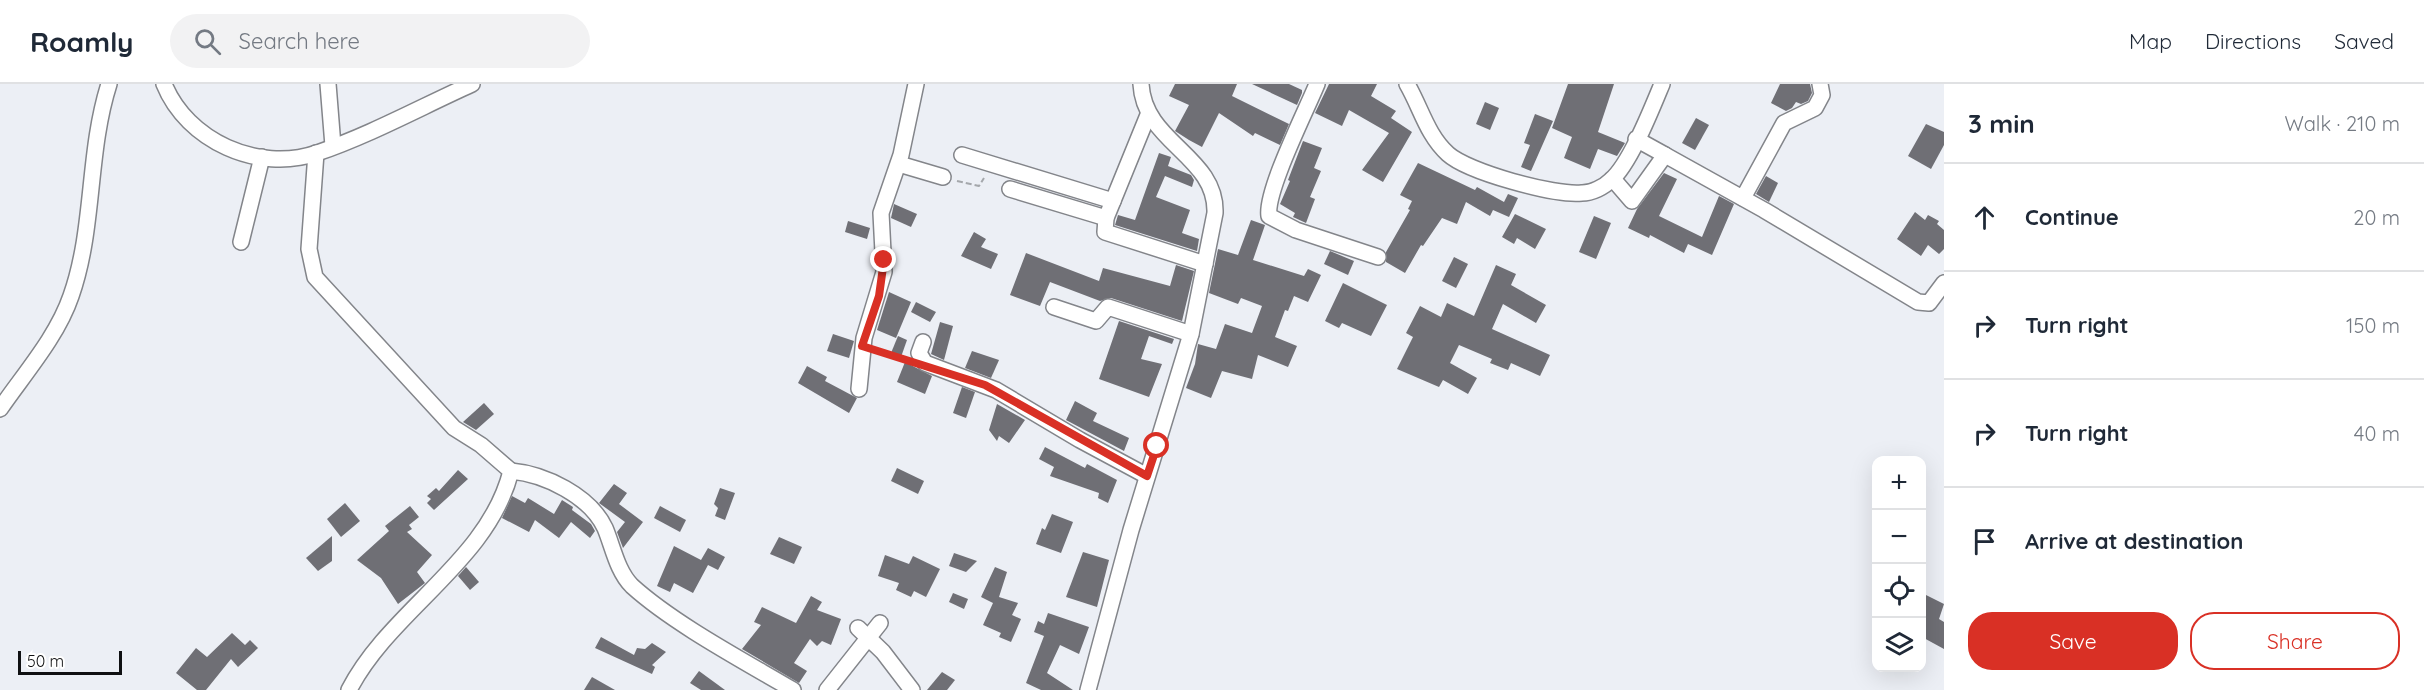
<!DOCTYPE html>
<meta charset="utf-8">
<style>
:root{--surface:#fff;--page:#f2f2f3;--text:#1f2937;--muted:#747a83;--line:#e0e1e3;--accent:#d93025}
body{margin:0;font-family:Quicksand,sans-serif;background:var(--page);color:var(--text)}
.controls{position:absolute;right:18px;bottom:18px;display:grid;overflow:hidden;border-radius:12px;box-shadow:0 6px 24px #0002}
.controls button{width:54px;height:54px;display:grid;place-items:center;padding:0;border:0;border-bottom:2px solid var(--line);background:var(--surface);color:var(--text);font:30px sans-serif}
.scale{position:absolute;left:18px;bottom:15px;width:104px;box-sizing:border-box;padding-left:6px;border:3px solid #0f1012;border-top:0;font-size:16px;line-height:21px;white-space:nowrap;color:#0f1012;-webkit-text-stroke:4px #fff;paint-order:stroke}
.stop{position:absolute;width:18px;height:18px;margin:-14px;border:4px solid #d93025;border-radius:50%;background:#fff}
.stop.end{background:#d93025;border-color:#fff;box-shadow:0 2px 6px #0008}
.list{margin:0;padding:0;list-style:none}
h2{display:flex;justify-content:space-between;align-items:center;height:78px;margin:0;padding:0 24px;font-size:26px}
h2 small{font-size:20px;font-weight:400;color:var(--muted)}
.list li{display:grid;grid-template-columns:39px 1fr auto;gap:18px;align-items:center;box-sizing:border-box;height:108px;padding:0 24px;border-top:2px solid var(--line)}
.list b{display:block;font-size:22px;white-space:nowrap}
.list em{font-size:20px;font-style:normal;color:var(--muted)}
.actions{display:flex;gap:12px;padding:18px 24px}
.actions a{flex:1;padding:14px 0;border:2px solid var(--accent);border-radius:24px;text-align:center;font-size:21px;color:var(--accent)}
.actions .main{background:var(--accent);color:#fff}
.icon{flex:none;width:33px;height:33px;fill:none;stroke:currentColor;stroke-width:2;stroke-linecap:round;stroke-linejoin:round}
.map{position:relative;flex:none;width:1944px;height:606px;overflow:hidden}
header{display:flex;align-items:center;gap:36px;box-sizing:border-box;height:84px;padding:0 30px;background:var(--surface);border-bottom:2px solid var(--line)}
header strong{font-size:28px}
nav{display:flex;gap:33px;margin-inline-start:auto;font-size:21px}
.search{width:420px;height:54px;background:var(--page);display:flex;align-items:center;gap:15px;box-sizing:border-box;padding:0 21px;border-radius:33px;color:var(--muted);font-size:22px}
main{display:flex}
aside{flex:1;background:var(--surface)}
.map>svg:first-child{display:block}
</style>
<header>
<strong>Roamly</strong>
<div class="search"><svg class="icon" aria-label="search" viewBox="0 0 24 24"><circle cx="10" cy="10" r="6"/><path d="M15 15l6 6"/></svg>Search here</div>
<nav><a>Map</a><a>Directions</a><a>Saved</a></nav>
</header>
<main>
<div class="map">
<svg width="1944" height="606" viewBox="0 0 1944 606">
<rect width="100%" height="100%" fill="#eceff5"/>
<g fill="#6f6f75">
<polygon points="1175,0 1237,0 1232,12 1289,40 1280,61 1255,49 1253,52 1219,29 1202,63 1189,56 1175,47 1189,21 1169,12"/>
<polygon points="1252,0 1289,0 1302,6 1302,9 1297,21"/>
<polygon points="1329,0 1377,0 1371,12 1396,27 1391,34 1412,48 1383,98 1362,86 1389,49 1349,26 1342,42 1315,29"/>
<polygon points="1568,0 1614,0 1598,48 1625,59 1617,72 1598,65 1590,85 1564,74 1572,53 1552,44"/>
<polygon points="1780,0 1810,0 1812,9 1808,17 1801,20 1796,18 1792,24 1786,27 1771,19"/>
<polygon points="1485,18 1499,24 1490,46 1476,40"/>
<polygon points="1535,30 1553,37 1531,87 1521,83 1530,61 1524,59"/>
<polygon points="1696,34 1709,41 1695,66 1682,59"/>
<polygon points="1926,40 1944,48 1944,61 1931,85 1908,72"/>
<polygon points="1303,57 1322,64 1314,84 1321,87 1310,113 1315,115 1306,139 1293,133 1295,129 1280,120 1290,97 1288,96"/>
<polygon points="1159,69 1171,73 1168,82 1191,91 1194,96 1192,103 1165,92 1156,113 1190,126 1182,149 1199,155 1197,167 1115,141 1118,131 1135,136"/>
<polygon points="1418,79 1475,106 1477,103 1504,118 1508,110 1518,114 1509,133 1493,126 1490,132 1466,118 1457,140 1442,134 1423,162 1421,161 1405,189 1386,178 1386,168 1410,126 1408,125 1412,117 1400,111"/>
<polygon points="1664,89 1677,95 1659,132 1702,153 1719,112 1734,120 1712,171 1688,160 1684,169 1650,151 1649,154 1628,144 1637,125"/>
<polygon points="1766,92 1778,99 1769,118 1756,110"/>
<polygon points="894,120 917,130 911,143 891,134"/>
<polygon points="1915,128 1925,136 1928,131 1939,137 1937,140 1944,146 1944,165 1939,170 1928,161 1921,172 1897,155"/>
<polygon points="1515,130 1546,145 1535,165 1517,154 1514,160 1502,153"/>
<polygon points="1594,132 1611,139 1596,175 1579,168"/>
<polygon points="1251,136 1265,141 1253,176 1304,192 1308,185 1321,191 1308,218 1294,212 1288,227 1285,226 1275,253 1297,262 1288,283 1258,271 1252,295 1222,287 1211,314 1186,304 1195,280 1198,260 1216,265 1225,240 1252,249 1262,222 1241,214 1238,220 1209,209 1218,165 1238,171"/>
<polygon points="848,137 870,144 867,155 845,148"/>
<polygon points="974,148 986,155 981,163 998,170 991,185 961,172"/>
<polygon points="1330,167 1354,177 1348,191 1324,180"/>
<polygon points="1026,169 1099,197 1103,184 1170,202 1176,181 1194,187 1182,237 1111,214 1100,217 1050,198 1040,222 1010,211"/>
<polygon points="1454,173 1468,180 1456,204 1442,197"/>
<polygon points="1496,181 1516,190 1511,201 1546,221 1536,239 1503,220 1492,245 1550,271 1540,292 1511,279 1508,286 1490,279 1492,275 1459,261 1450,279 1477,294 1468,310 1443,296 1439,303 1397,285 1413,253 1406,249 1420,222 1441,233 1447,219 1474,232"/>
<polygon points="1343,199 1387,221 1371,252 1342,239 1339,244 1325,237"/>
<polygon points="889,208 911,218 896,254 877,246"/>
<polygon points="916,218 936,228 930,238 911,228"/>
<polygon points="1119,237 1174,255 1172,260 1149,252 1141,275 1162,280 1149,313 1099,295"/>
<polygon points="940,238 953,242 944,276 931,270"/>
<polygon points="833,250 854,257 849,274 827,267"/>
<polygon points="898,252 907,256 901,273 891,269"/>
<polygon points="972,267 999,276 991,294 965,284"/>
<polygon points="905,278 932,292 925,310 897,298"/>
<polygon points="807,282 827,293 825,297 857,314 849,329 798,299"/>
<polygon points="962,303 975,308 966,334 953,329"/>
<polygon points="1075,317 1097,329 1093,337 1129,354 1124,367 1066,336"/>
<polygon points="484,319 494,330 476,346 463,338"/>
<polygon points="997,320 1025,336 1009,359 999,352 997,357 989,346"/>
<polygon points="1045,363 1085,384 1087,380 1117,396 1108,419 1098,414 1099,409 1050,392 1054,383 1039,375"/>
<polygon points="897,384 924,397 918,410 891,397"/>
<polygon points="458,386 468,395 434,426 427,419 431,415 427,412 436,404 439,407"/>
<polygon points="614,400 627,409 619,420 643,438 623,464 617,448 625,438 599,419"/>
<polygon points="720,404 735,409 725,436 715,432 718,424 714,420"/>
<polygon points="512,412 525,419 528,414 554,430 562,416 573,423 572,426 591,440 595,447 590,454 571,438 559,454 535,436 529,448 502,434"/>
<polygon points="345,419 360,437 341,453 327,435"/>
<polygon points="410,422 419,433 409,441 412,445 407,448 432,471 417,488 425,499 398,520 381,494 357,476 389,447 385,442"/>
<polygon points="660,422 686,436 680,448 654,434"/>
<polygon points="1052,430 1073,438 1061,469 1036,460 1042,444 1045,446"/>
<polygon points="332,452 332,477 318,487 306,474"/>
<polygon points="779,453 802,463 794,480 770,470"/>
<polygon points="674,462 701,476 708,464 725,473 718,486 708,481 693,509 674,499 670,508 657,502"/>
<polygon points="1083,468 1109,476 1097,523 1066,513"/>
<polygon points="954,469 977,477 966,488 949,482"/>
<polygon points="885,471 909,480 913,472 940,485 926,513 914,507 911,513 896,506 899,499 878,492"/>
<polygon points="466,483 479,498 470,506 458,492"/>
<polygon points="995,483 1007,488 999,513 1018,519 1012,531 1021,535 1011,558 999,553 1001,549 983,541 993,519 981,513"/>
<polygon points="953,509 968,515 964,525 949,518"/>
<polygon points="1922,509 1944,520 1939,535 1944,538 1944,565 1922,553 1922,534 1926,526 1922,524"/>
<polygon points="811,512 822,518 817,526 841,535 831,561 822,557 817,562 810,555 794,579 807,587 799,599 742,565 761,541 754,538 762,523 796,539"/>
<polygon points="1048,529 1089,543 1079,570 1060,561 1047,589 1073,606 1041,606 1026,599 1044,552 1034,548 1038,537 1044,540"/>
<polygon points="232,549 245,561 250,556 258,564 238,583 231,575 206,606 197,606 176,589 196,564 207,573"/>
<polygon points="601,553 634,571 637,564 645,565 652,559 666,568 652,581 655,583 652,590 595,564"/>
<polygon points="699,587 725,606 701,606 690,599"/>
<polygon points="942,588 955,596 947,606 927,606"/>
<polygon points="592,593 615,606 584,606"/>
</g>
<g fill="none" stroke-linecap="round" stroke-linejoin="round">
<g stroke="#83858a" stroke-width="18">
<g id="minor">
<path d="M164 0C187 57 258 89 317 69 370 51 421 23 472 0"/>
<polyline points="328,0 333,62"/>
<path d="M1317 0C1306 27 1265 108 1269 132L1296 146 1378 173"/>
<path d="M1407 0C1421 24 1427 51 1448 70 1468 88 1555 112 1582 109 1592 109 1604 103 1611 96 1630 80 1652 24 1662 0"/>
<polyline points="1148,31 1106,134 1105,148 1205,180"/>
<polyline points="1636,55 1665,71"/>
<path d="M316 69 309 165 315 193 454 344 481 361 511 387C488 478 391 525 349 606"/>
<polyline points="962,71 1113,117"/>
<polyline points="899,80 943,93"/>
<polyline points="1613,95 1632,117 1665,71 1764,126 1918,218 1929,219 1944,199"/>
<polyline points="1010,105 1106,134"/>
<polyline points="1743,114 1784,39 1815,24 1822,11 1820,0"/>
<polyline points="241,158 262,73"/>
<polyline points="1054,223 1096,237 1108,223 1191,250"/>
<polyline points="923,258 919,269 925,279 996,306 1080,356 1147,392"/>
<polyline points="859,305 864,254 884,188 881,129 901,71 916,0"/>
<path d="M0 325C24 290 57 253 71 212 95 144 87 69 109 0"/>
<path d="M511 387C545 390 590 412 605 444 613 463 617 487 632 502 674 540 744 577 793 606"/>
<polyline points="858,544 883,568 912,606"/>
<polyline points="827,606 880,539"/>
<path d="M1088 606 1131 446 1191 250 1215 129C1217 72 1144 59 1141 0"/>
</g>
</g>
<g stroke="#a4a7ab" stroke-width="2" stroke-dasharray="6 3" stroke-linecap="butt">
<polyline points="957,97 979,102 984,94"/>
<polyline points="876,267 908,277"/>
</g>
<use href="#minor" stroke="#fff" stroke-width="15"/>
</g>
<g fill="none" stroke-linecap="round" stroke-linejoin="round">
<polyline stroke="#d93025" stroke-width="8" points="884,176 879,212 862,262 985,301 1147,392 1157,362"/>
</g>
</svg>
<div class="controls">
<button>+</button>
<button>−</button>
<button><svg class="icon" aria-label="locate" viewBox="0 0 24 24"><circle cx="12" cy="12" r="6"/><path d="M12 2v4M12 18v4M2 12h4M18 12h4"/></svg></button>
<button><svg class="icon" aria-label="layers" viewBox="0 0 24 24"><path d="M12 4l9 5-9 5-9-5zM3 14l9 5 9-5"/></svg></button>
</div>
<div class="scale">50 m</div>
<div class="stop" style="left:1157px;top:362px"></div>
<div class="stop end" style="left:884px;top:176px"></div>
</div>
<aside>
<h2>3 min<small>Walk · 210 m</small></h2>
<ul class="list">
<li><svg class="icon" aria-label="ahead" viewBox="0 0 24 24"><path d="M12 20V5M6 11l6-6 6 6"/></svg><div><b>Continue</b></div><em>20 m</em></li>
<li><svg class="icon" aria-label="right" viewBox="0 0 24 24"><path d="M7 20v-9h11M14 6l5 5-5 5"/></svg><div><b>Turn right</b></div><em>150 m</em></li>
<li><svg class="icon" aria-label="right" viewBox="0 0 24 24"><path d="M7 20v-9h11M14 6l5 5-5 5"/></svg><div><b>Turn right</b></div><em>40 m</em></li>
<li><svg class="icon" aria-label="arrive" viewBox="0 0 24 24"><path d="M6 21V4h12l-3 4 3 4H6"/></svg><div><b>Arrive at destination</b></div></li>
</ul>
<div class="actions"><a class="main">Save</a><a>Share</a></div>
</aside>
</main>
